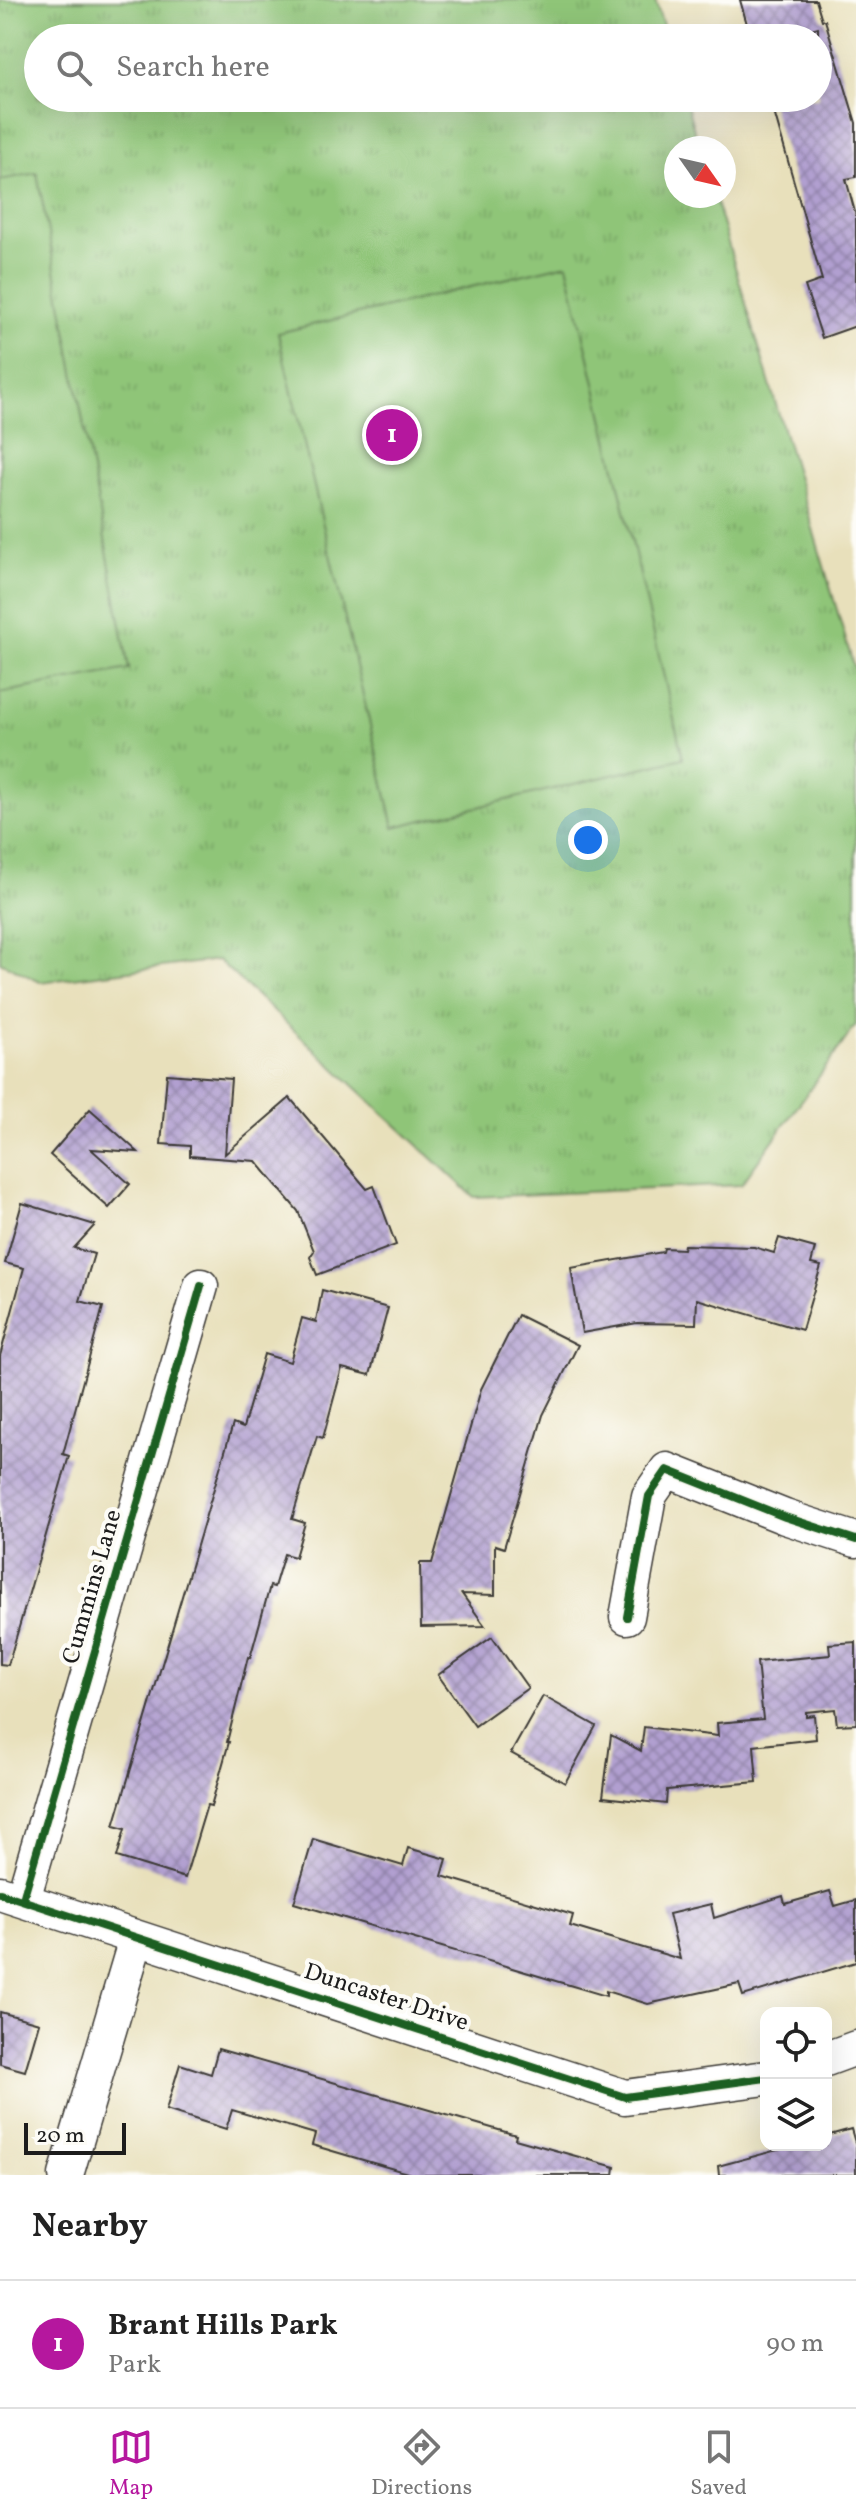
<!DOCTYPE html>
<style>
:root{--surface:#fff;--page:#f6f6f6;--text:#222;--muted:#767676;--line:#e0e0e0;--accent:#b5179e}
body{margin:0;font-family:Vollkorn,serif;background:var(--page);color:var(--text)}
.controls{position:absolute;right:24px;bottom:24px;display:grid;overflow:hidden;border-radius:16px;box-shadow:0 8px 32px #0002}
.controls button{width:72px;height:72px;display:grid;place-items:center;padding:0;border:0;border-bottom:2px solid var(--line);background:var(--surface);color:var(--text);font:40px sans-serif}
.compass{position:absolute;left:664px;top:136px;width:72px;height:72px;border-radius:50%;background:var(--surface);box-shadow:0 8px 32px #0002;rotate:124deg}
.scale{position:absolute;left:24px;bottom:20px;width:102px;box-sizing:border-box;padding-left:8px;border:4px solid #1c1c1c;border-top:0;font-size:22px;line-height:28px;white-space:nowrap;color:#1c1c1c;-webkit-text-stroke:6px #fdfcf7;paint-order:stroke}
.you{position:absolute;left:588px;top:840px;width:28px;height:28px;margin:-20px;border:6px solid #fff;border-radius:50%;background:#1a73e8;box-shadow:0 0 0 12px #1a73e833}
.badge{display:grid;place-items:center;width:52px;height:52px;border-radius:50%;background:var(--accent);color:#fff;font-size:26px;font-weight:700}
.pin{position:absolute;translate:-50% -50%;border:4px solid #fff;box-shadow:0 2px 8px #0006}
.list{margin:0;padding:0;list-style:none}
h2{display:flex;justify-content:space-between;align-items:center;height:104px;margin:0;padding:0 32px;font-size:34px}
h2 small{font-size:26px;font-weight:400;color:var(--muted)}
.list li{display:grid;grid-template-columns:52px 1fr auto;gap:24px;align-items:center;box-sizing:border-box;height:128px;padding:0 32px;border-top:2px solid var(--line)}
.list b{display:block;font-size:30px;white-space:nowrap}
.list p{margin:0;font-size:26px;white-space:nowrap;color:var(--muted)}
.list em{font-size:26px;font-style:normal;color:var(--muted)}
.icon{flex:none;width:44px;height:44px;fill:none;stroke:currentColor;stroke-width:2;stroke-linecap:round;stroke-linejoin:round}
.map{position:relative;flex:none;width:856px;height:2175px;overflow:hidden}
.search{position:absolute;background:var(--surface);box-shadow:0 8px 32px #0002;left:24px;right:24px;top:24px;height:88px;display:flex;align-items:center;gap:20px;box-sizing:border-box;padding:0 28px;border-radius:44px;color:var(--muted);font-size:30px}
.sheet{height:232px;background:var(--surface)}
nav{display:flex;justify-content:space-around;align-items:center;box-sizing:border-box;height:112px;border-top:2px solid var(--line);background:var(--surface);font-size:22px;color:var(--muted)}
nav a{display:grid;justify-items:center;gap:4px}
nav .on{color:var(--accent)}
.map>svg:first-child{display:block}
</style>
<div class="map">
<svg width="856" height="2175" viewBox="0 0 856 2175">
<defs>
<pattern id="park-tufts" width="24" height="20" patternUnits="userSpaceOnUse" patternTransform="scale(2)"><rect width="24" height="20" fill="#8fc578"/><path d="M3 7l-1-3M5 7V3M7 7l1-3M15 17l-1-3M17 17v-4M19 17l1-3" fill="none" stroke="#7ba967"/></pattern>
<pattern id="building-cross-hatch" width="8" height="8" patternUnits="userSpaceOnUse" patternTransform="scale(2)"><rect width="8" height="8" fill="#b19fd0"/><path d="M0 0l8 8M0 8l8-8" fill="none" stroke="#8f81a8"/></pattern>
</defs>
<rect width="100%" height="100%" fill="#fdfcf7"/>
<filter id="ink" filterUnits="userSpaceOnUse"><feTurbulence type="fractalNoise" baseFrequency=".0125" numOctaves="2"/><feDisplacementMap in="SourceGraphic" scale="16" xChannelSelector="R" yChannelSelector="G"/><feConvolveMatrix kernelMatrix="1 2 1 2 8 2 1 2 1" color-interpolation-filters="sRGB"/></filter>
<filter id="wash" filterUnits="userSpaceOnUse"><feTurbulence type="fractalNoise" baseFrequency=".006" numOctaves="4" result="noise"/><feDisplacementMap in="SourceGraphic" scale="32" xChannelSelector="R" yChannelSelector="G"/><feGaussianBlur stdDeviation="1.8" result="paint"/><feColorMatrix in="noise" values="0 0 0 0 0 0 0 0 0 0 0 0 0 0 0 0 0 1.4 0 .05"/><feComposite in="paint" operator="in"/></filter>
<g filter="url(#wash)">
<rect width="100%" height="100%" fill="#e8e0bb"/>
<polygon fill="url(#park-tufts)" stroke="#56704a" stroke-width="2" points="0,0 655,0 667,38 38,38 38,98 685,98 699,148 676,148 676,196 714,196 856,674 856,1025 741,1185 474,1197 218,960 40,982 0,962"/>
<g fill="#8fc578" stroke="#56704a" stroke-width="2">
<polygon points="37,173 129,669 0,693 0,180"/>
<polygon points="567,264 683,758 394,827 278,333"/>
</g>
<g id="blocks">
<g fill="url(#building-cross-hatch)">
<polygon points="740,0 816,0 822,20 825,20 856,123 856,177 846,179 856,216 856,326 822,338 805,286 822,280 770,98 818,98 818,27 780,38 751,38"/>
<polygon points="167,1074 231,1079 225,1154 290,1098 367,1189 374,1186 396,1245 317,1275 310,1257 314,1251 298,1211 256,1161 190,1156 190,1146 161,1144"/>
<polygon points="90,1109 138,1152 91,1149 130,1184 109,1208 50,1155"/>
<polygon points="22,1203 95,1225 74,1248 94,1254 80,1301 103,1307 63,1454 69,1456 8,1665 0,1664 0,1356 24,1268 5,1263"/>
<polygon points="779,1238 815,1248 811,1264 821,1266 802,1330 697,1299 696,1324 637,1323 582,1333 571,1268 663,1252 664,1248 683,1249 684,1245 754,1247 774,1253"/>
<polygon points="322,1290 388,1308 370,1375 342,1368 323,1438 317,1436 292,1519 305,1523 295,1557 284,1554 274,1587 270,1586 250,1658 248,1657 227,1742 229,1742 211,1806 207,1805 185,1878 117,1857 125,1829 114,1826 233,1424 243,1428 264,1354 290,1362 302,1318 316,1322"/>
<polygon points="518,1315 578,1345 543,1415 504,1548 495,1545 495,1595 462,1594 485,1626 421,1627 420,1563 432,1563 481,1389"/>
<polygon points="492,1637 528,1688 475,1726 438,1675"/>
<polygon points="856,1642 856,1724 837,1725 835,1709 806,1712 806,1716 814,1715 816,1739 754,1746 757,1782 667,1790 666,1804 603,1797 611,1735 641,1751 644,1727 718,1736 717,1723 763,1719 757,1662 830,1655 829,1644"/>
<polygon points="543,1696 596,1726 565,1783 511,1753"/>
<polygon points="313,1839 403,1866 408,1848 447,1859 442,1876 573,1915 570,1926 680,1959 669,1914 711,1904 714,1918 783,1896 785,1904 830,1891 835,1906 856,1900 856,1962 743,1996 739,1984 648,2004 606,1991 606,1996 294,1903"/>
<polygon points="0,2012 39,2023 25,2071 0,2064"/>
<polygon points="218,2049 516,2135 515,2139 615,2167 614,2175 414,2175 312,2145 315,2134 232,2110 226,2129 166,2110 180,2064 211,2074"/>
<polygon points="851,2129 856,2146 856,2175 719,2175 718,2166 796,2145 826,2145 826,2136"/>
</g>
</g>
</g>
<g filter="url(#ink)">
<use href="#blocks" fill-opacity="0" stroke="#3b3934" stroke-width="2"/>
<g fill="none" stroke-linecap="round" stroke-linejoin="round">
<g stroke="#3b3934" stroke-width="37">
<g id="minor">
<polyline points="627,1617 649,1496 667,1470 785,1517 856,1540"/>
<polyline points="0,1893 625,2097 766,2078"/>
<polyline points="23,1899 201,1286"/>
<polyline points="826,2059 856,2048"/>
<polyline points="66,2175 136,1939"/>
</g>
</g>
<use href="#minor" stroke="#fff" stroke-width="34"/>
<g stroke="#fdfcf7" stroke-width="13">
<g id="cycleway">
<polyline points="627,1617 649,1496 667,1470 785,1517 856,1540"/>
<polyline points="0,1893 625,2097 766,2078"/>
<polyline points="23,1899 201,1286"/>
</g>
</g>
<use href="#cycleway" stroke="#1b5e20" stroke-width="8"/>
</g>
</g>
<g text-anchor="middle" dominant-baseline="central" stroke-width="8" stroke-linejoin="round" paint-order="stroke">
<g font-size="24" fill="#1c1c1c" stroke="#fdfcf7">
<text transform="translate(93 1587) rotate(-74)">Cummins Lane</text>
<text transform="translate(386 1998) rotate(18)">Duncaster Drive</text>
</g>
</g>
</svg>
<div class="controls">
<button><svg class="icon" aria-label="locate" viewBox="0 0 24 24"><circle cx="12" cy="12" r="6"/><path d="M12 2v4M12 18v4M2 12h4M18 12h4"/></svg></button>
<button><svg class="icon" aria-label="layers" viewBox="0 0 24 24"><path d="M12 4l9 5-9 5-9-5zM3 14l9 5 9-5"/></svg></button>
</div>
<svg class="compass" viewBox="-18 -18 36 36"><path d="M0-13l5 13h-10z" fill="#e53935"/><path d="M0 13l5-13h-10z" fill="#767676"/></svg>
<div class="scale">20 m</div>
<div class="you"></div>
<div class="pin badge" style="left:392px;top:435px">1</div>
<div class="search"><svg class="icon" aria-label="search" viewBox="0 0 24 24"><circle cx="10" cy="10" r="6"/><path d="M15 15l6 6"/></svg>Search here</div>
</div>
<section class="sheet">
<h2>Nearby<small></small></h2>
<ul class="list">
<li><span class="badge">1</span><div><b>Brant Hills Park</b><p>Park</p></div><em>90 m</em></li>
</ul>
</section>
<nav>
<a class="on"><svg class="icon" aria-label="map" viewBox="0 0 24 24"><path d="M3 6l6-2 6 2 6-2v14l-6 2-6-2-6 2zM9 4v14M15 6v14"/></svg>Map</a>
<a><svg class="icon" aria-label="directions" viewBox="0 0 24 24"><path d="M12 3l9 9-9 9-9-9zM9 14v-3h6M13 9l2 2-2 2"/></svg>Directions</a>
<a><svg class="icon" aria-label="saved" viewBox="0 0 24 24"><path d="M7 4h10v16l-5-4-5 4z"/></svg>Saved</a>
</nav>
